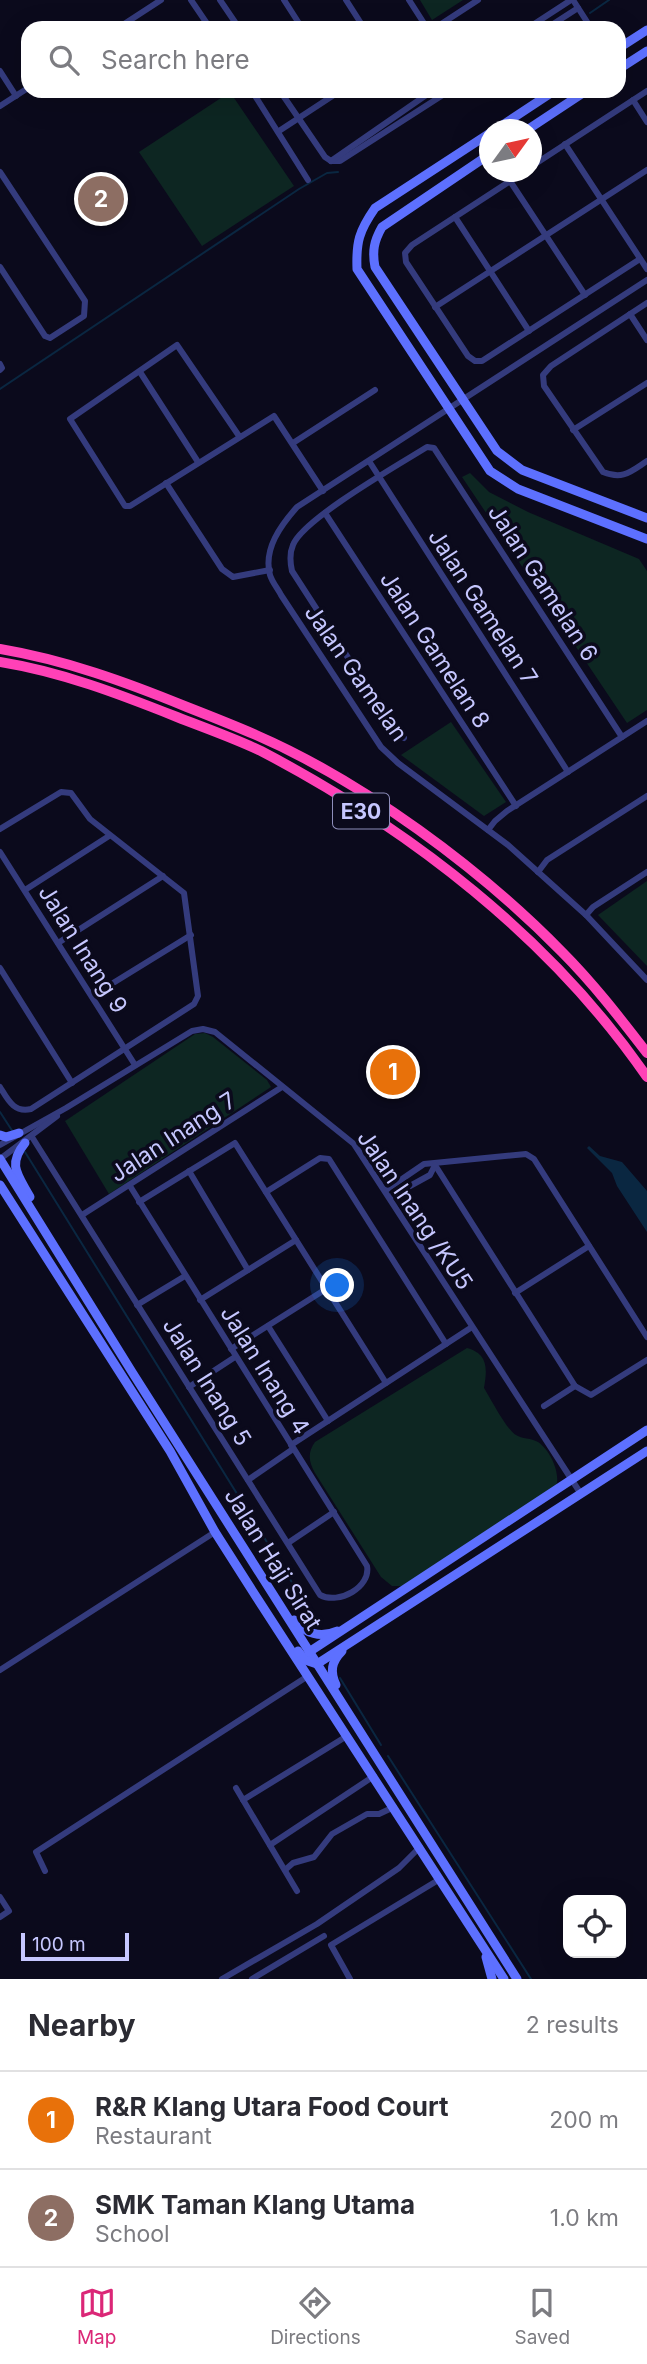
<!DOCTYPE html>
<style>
:root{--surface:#fff;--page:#f2f2f3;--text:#2b2b33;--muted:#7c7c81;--line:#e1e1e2;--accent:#db2777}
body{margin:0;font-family:Inter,sans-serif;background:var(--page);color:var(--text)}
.controls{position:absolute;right:21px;bottom:21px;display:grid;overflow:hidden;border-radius:14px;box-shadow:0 7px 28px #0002}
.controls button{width:63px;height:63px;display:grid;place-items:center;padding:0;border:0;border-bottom:2px solid var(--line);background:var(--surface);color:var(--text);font:35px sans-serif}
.compass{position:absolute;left:479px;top:119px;width:63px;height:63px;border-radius:50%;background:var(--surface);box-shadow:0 7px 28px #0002;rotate:57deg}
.scale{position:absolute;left:21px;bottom:18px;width:108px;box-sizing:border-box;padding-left:7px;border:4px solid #c6c7ff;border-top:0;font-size:19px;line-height:24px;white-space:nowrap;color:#c6c7ff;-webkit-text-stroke:5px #0b0a1c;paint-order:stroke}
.you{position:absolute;left:338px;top:1286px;width:24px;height:24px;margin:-18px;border:5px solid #fff;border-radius:50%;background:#1a73e8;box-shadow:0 0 0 10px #1a73e833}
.badge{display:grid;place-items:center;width:46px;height:46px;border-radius:50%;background:var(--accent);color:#fff;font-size:23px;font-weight:700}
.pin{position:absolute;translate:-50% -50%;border:4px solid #fff;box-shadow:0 2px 7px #0006}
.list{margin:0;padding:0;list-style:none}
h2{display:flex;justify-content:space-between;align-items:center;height:91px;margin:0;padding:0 28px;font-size:30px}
h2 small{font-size:23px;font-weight:400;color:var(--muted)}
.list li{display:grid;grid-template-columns:46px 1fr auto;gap:21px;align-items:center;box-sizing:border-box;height:98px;padding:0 28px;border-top:2px solid var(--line)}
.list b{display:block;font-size:26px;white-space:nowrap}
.list p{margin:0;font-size:23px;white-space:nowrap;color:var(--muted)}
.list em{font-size:23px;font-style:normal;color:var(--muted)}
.icon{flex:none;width:38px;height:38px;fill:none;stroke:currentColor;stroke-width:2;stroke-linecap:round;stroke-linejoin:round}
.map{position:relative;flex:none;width:647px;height:1979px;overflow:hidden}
.search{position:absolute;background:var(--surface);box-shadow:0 7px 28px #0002;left:21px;right:21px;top:21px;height:77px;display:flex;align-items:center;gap:18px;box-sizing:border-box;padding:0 24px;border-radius:21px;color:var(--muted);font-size:26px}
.sheet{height:287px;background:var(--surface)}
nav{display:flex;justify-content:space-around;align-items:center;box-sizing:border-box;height:98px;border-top:2px solid var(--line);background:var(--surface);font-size:19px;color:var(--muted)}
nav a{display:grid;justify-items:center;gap:4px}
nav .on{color:var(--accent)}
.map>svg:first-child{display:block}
</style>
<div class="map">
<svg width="647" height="1979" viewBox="0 0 647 1979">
<rect width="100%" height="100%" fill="#0b0a1c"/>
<g fill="#0d2622">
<polygon points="420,0 463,0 432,20"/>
<polygon points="230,92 294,186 202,246 139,152"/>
<polygon points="470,473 489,492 528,512 639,559 647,571 647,710 627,723 462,477"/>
<polygon points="451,722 506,802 484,816 401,755"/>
<polygon points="647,881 647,966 598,915"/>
<polygon points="205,1033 213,1037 267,1080 271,1087 109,1194 65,1121 195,1034"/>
<path d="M467 1348C489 1354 487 1370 484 1388 491 1399 506 1429 516 1435 522 1439 531 1438 538 1442 550 1450 561 1473 556 1487L405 1586H392L381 1577 315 1473C309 1462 307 1453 315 1442Z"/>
</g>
<polygon fill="#0a2741" points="589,1146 600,1156 622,1162 647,1191 647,1232 617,1186 612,1173 587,1148"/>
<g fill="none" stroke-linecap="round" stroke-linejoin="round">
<g stroke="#0a2741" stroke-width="2">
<polyline points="590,13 609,0"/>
<polyline points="0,389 299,189 327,173 338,172"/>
<polyline points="0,1112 13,1132"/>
<polyline points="25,1152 314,1618"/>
<polyline points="340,1678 381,1745"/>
<polyline points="388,1756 531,1979"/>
</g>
<g stroke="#343b7d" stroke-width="6">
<polyline points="191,0 210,28"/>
<polyline points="220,0 239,28"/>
<polyline points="284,0 302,28"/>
<polyline points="346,0 364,28"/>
<polyline points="409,0 427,28"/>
<polyline points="573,0 591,28"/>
<polyline points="118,28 161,0"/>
<polyline points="435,28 478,0"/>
<polyline points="528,28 571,0"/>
<polyline points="547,28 578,8"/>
<polyline points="0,71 16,96"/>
<polyline points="252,91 308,180"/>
<polyline points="280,91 325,157 331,161"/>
<polyline points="633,100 647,122"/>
<polyline points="0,106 28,88"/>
<polyline points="279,131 340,91"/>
<polyline points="565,144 647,269"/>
<polyline points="331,161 340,161 449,91"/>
<polyline points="331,161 432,91"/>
<polyline points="532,166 647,91"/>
<polyline points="0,172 85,301 84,316 50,338 45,336 0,267"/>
<polyline points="524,172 412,245 405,253 406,262 468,356 475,361 482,361 640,259"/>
<polyline points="510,181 585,295"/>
<polyline points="455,217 529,331"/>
<path d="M647 280 297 507C281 525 263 549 270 575 272 582 278 589 281 595L381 747 398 763 508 845 586 915 647 980"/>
<path d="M647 303 551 366 543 375 544 386 603 472C623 480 630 472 647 461"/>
<polyline points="435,307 647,170"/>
<polyline points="630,314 647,340"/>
<polyline points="0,364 2,368 0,370"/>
<polyline points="140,372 198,462"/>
<polyline points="573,430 647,383"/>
<polyline points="239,436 177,345 70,419 125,506 130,506 274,416 323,491"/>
<polyline points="293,443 375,390"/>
<polyline points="369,461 568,772"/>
<polyline points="166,483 222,569 233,577 270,570"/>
<polyline points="325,513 516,806"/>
<path d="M404 738 398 735 292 571C290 562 289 554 293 545 303 519 398 465 427 447L434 448 622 737"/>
<path d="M0 829 61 792 71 793 90 819 184 893 198 996 194 1004 31 1109C14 1113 8 1100 0 1087"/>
<polyline points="488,830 495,821 507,811 647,721"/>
<polyline points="0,852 135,1065"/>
<polyline points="538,872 547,860 647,796"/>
<polyline points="25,890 109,836"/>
<polyline points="586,915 593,907 647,872"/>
<polyline points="58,943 163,876"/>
<polyline points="0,968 72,1083"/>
<polyline points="92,996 191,935"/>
<path d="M32 1137 320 1595C339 1605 371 1587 367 1566L130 1186"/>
<polyline points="0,1145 66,1108 192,1031 203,1029 215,1032 354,1144 581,1494"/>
<polyline points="0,1159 57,1116"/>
<polyline points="435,1165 575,1386 591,1395 647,1360"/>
<polyline points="189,1171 248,1270"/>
<polyline points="386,1190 424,1164 526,1154 534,1159 647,1337"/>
<polyline points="266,1192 320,1158 329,1159 446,1344"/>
<polyline points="390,1197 430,1175 435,1165"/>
<polyline points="139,1202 235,1143 386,1383"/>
<polyline points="82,1215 282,1087"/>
<polyline points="515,1293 589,1246"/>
<polyline points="200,1300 296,1240"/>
<polyline points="137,1305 185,1276"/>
<polyline points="268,1326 328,1421"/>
<polyline points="231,1349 326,1289"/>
<polyline points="189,1387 235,1357"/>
<polyline points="544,1406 575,1386"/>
<polyline points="291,1445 472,1327"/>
<polyline points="248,1480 293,1449"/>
<polyline points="288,1543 334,1512"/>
<polyline points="0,1670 215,1532"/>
<polyline points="236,1788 297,1891"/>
<polyline points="243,1800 347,1736"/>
<polyline points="270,1845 374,1776"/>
<polyline points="285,1870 293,1863 314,1857 332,1834 367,1814 379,1814 394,1807"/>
<polyline points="45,1871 36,1852 308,1676"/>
<polyline points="0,1897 9,1911 0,1917"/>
<polyline points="222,1979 317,1924 399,1868 420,1847"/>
<polyline points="252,1979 324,1936"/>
<polyline points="350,1979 331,1945 440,1879"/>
</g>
<g stroke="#5d70ff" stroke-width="9">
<polyline points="619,48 647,30"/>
<polyline points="619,69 647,51"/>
<polyline points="495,130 554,91"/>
<polyline points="527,130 586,91"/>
<path d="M490 133 375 208C359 231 356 242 357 269L490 471 518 489 647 539"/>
<path d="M490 154 382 227C374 241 372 251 375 267L497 451 522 470 647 518"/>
<polyline points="0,1135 6,1137 19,1133"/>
<path d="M25 1143C7 1165 18 1175 30 1197"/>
<polyline points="0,1159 132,1372 517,1979"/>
<polyline points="0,1185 170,1451 215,1532 257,1598 504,1979"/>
<path d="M294 1620C305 1634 321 1638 337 1631"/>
<polyline points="298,1651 305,1660 317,1664 647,1451"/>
<polyline points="309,1652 647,1430"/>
<path d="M336 1685C330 1672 331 1662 342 1651"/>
<polyline points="486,1957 492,1979"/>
</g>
<g stroke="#ff41b7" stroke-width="10">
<path d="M0 649C65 660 126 682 187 707 210 716 233 725 256 735 362 781 481 869 562 952 593 983 620 1018 647 1053"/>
<path d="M0 662C62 672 119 694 177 717 205 728 234 738 261 751 410 829 551 938 647 1077"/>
</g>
</g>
<g text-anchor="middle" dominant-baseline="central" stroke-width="7" stroke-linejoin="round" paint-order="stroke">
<rect fill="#0b0a1c" stroke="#8e8ebb" stroke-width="2" x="333" y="793.5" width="56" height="35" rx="5"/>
<g font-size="21" font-weight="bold" fill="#c6c7ff">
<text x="361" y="811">E30</text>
</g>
<g font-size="23" fill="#c6c7ff" stroke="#0b0a1c">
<text transform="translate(543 583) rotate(57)">Jalan Gamelan 6</text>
<text transform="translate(483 607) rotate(57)">Jalan Gamelan 7</text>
<text transform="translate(435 650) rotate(57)">Jalan Gamelan 8</text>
<text transform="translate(356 673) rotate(55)">Jalan Gamelan</text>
<text transform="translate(83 949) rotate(58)">Jalan Inang 9</text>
<text transform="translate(173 1137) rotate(-33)">Jalan Inang 7</text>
<text transform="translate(415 1210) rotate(56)">Jalan Inang /KU5</text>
<text transform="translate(265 1370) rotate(58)">Jalan Inang 4</text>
<text transform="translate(207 1382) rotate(58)">Jalan Inang 5</text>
<text transform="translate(273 1559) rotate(58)">Jalan Haji Sirat</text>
</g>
</g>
</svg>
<div class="controls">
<button><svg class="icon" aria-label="locate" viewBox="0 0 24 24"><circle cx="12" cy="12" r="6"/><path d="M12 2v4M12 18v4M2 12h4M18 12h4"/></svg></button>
</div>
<svg class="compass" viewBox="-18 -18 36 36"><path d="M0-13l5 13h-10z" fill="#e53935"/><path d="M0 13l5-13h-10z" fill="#7c7c81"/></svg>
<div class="scale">100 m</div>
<div class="you"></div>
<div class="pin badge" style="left:393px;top:1072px;background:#e8710a">1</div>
<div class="pin badge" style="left:101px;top:199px;background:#8d6e63">2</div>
<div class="search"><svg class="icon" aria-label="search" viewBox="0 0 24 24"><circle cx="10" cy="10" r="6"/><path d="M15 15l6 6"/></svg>Search here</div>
</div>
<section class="sheet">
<h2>Nearby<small>2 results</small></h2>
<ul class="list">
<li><span class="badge" style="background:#e8710a">1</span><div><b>R&amp;R Klang Utara Food Court</b><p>Restaurant</p></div><em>200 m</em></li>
<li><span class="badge" style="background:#8d6e63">2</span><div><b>SMK Taman Klang Utama</b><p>School</p></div><em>1.0 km</em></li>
</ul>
</section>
<nav>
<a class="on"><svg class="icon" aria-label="map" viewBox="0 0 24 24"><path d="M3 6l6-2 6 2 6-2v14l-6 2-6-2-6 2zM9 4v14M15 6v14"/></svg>Map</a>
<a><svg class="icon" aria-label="directions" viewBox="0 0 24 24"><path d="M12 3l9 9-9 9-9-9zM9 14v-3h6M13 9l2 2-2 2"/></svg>Directions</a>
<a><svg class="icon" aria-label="saved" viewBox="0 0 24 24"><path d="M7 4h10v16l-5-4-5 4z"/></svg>Saved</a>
</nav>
